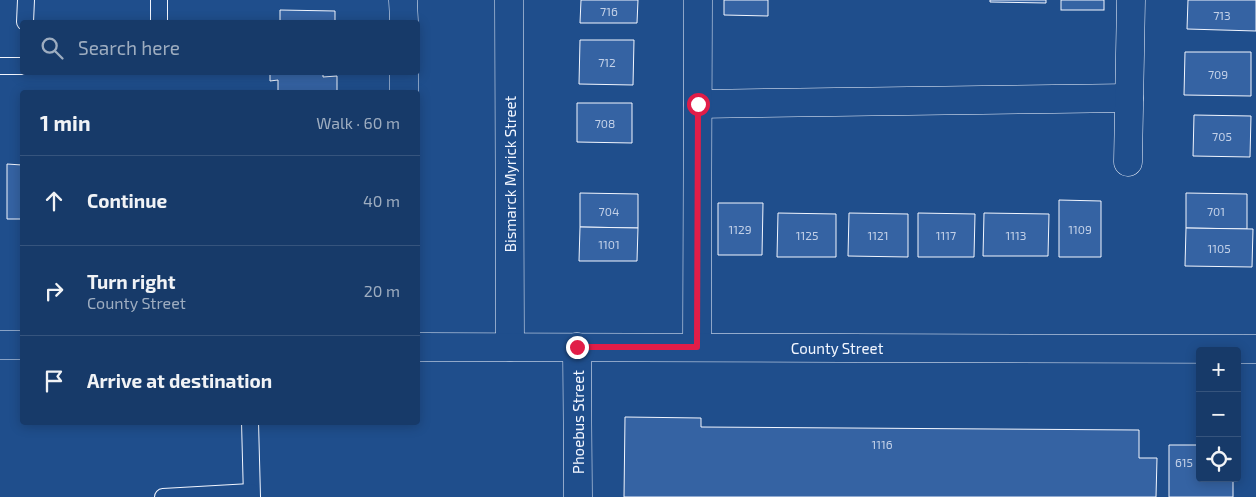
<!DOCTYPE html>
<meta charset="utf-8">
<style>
:root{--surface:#173a69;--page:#20416f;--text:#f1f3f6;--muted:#9eadc0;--line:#36547d}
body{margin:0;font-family:"Exo 2",sans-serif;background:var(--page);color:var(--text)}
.controls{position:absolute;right:15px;bottom:15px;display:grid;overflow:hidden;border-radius:5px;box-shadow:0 2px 12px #0003}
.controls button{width:45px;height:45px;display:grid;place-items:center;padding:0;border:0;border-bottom:1px solid var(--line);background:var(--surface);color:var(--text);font:25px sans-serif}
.stop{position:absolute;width:15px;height:15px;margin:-11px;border:4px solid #e11d48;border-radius:50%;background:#fff}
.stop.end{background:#e11d48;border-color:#fff;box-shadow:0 1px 5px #0008}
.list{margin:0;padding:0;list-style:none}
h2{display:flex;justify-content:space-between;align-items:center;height:65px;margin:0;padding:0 20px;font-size:21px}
h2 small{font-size:16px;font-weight:400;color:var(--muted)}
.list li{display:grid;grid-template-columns:32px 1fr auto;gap:15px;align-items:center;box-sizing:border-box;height:90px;padding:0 20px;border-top:1px solid var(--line)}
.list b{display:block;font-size:19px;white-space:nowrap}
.list p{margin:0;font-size:16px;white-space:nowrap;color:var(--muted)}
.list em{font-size:16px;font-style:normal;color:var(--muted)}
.icon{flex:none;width:28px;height:28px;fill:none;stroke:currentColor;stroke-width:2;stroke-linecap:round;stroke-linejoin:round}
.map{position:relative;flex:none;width:1256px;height:497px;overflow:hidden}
.search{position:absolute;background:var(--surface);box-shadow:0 2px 12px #0003;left:20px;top:20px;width:400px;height:55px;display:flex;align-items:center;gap:12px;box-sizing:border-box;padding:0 18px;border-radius:5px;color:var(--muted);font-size:19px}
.panel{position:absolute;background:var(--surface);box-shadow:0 2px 12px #0003;left:20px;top:90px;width:400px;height:335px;border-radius:5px}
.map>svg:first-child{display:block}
</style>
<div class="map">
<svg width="1256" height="497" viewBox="0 0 1256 497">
<rect width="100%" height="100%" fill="#1f4e8c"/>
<g fill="#3563a3" stroke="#f2f6ff">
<polygon points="581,0 638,0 637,23 580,23"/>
<polygon points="724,0 768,0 768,16 724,15"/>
<polygon points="990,0 1046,0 1046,3 990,2"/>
<rect x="1061" y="0" width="43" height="10"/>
<polygon points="1188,0 1256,0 1256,31 1187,29"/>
<polygon points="280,10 335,11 335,22 280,22"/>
<polygon points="580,40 634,40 633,85 579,84"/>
<polygon points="1185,52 1251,52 1251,96 1184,95"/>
<polygon points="270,72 323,72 323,77 337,76 337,92 278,92 278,80 270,81"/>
<polygon points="577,103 632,103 632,143 577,142"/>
<polygon points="1194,115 1251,116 1250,157 1193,156"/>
<polygon points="7,164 22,165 22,219 7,219"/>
<polygon points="580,193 638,194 638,228 580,227"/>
<polygon points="1186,193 1247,194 1247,229 1186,228"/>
<polygon points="1059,200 1101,201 1101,257 1059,257"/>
<polygon points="718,203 763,203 762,255 718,255"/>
<polygon points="778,213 836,214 836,257 777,257"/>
<polygon points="849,213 908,214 908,257 848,256"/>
<polygon points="918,213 975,214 974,257 918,257"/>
<polygon points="984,213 1049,214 1048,256 983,256"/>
<polygon points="580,227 638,228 637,261 579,261"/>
<polygon points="1186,228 1253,229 1252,267 1185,266"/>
<polygon points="625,417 701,418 701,427 1139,430 1139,458 1157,458 1156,497 624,497"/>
<polygon points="1169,445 1200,445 1200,478 1233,478 1233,497 1169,497"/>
</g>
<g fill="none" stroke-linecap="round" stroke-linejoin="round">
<g stroke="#f2f6ff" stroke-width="18">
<g id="service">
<polyline points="159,0 159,22"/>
<polyline points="25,22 26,0"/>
<polyline points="0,66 22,66"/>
<polyline points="250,422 252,497"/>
<polyline points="163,497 251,492"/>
</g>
</g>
<g stroke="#f2f6ff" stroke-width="29">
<g id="minor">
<polyline points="403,0 404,22"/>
<polyline points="509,0 510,347"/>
<polyline points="404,72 404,92"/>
<polyline points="698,104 1129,98"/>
<polyline points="1128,162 1131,0"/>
<polyline points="577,347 578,497"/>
<polyline points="697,347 698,0"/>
</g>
</g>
<g stroke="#f2f6ff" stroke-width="29">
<g id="tertiary">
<polyline points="0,345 22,345"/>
<polyline points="418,347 1256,349"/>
</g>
</g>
<use href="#service" stroke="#1f4e8c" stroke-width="16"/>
<use href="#minor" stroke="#1f4e8c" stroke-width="28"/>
<use href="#tertiary" stroke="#1f4e8c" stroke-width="28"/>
</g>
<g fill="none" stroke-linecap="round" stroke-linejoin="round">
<polyline stroke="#e11d48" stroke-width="6" points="577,347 697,347 698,104"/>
</g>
<g text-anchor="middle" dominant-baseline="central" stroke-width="4" stroke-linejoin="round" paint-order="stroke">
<g font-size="12" fill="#c3d1e8">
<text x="609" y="11">716</text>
<text x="1222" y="15">713</text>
<text x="607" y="62">712</text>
<text x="1218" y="74">709</text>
<text x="605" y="123">708</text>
<text x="1222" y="136">705</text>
<text x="609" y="211">704</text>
<text x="1216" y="211">701</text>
<text x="740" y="229">1129</text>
<text x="1080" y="229">1109</text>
<text x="807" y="235">1125</text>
<text x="878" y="235">1121</text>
<text x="946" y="235">1117</text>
<text x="1016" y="235">1113</text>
<text x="609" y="244">1101</text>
<text x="1219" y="248">1105</text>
<text x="882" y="444">1116</text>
<text x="1184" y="462">615</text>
</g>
<g font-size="15" fill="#f2f6ff" stroke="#1f4e8c">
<text transform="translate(510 174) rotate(-90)">Bismarck Myrick Street</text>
<text x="837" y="348">County Street</text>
<text transform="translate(578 422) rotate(-90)">Phoebus Street</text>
</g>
</g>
</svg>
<div class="controls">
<button>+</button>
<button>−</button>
<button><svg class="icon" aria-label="locate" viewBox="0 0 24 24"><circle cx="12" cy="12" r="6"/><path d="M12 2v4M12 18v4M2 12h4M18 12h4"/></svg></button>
</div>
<div class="stop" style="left:698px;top:104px"></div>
<div class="stop end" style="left:577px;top:347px"></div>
<div class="search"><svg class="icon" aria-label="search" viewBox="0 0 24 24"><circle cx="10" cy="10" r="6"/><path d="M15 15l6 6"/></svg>Search here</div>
<section class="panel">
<h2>1 min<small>Walk · 60 m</small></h2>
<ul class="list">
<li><svg class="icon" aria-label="ahead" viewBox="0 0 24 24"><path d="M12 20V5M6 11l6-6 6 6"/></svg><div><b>Continue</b></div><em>40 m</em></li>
<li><svg class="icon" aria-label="right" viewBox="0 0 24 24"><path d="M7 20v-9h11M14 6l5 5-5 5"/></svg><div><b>Turn right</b><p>County Street</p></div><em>20 m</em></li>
<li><svg class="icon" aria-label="arrive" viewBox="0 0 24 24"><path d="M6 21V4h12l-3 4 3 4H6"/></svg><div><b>Arrive at destination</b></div></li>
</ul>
</section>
</div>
